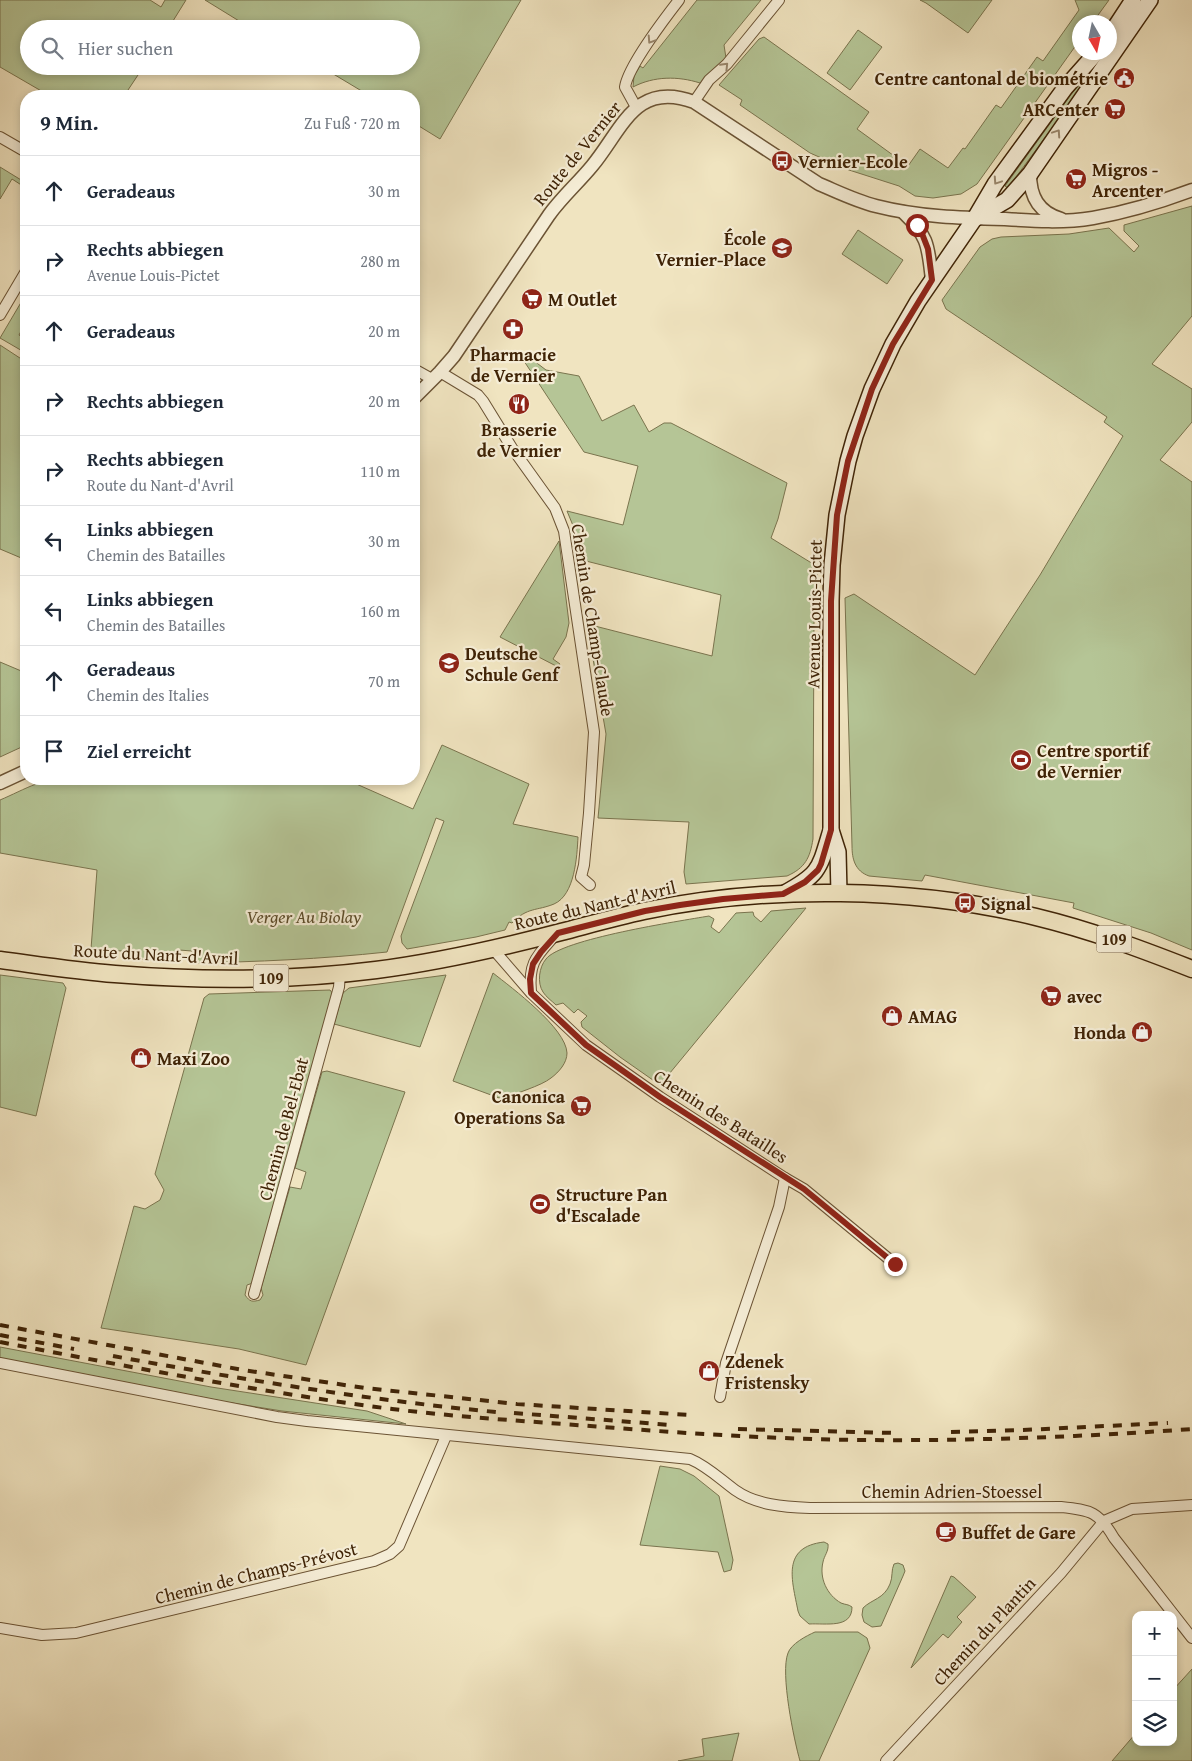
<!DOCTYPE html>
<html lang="de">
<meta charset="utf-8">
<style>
:root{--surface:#fff;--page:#f2f2f3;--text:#1f2937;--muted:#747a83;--line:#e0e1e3}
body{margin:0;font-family:"Gentium Book Plus",serif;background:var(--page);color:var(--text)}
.controls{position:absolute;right:15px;bottom:15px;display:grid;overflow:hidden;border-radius:10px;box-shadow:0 2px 8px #0003}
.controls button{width:45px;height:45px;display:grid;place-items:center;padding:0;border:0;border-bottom:1px solid var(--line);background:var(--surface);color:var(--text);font:25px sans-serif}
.compass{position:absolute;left:1072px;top:15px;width:45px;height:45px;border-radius:50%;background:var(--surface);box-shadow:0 2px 8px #0003;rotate:171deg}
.stop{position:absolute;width:15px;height:15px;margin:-11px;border:4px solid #8f2418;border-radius:50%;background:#fff}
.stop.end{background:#8f2418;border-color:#fff;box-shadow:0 1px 5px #0008}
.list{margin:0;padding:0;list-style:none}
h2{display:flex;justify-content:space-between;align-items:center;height:65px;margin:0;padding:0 20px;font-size:21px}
h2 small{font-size:16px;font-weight:400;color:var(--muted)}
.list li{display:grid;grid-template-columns:32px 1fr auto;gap:15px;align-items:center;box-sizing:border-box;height:70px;padding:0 20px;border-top:1px solid var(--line)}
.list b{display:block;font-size:19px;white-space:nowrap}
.list p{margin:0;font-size:16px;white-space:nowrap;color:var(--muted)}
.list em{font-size:16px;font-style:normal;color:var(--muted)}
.icon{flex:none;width:28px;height:28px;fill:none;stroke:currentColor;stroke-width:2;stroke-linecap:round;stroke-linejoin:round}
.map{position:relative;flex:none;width:1192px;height:1761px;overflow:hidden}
.search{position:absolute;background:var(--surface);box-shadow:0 2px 8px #0003;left:20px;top:20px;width:400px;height:55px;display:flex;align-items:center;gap:12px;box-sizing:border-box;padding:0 18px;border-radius:28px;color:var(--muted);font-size:19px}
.panel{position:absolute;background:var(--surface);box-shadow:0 2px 8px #0003;left:20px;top:90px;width:400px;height:695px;border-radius:20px}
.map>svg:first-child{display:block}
</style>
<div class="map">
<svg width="1192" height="1761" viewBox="0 0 1192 1761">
<rect width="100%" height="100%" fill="#f0e4c0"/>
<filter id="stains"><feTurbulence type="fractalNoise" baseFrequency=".004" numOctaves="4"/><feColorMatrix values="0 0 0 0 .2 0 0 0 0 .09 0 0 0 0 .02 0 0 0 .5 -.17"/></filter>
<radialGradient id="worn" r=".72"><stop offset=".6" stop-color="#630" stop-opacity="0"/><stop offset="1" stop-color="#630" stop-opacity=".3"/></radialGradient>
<g fill="#b5c596" stroke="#7a744e">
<polygon points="0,0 150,0 161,7 165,0 186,0 168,29 29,29 29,66 144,66 124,96 50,96 0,67"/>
<polygon points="205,0 521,0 440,139 414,123 414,96 370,96 320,66 411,66 411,29 259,29 246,21 244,24"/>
<path d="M697 0H761L724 45 726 58C718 67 708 74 700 83 678 76 654 76 633 87L634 76 640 66 643 68Z"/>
<polygon points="920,0 992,0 968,33 926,3"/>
<polygon points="1075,0 1109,0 1093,22 1080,22 1079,41 977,184 961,194 933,198 915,196 899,186 849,170 810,153 740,105 742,100 719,85 759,39 764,37 869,112 857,129 908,166 920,149 948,168 963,148 965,149 996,105 1001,108 1037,57 1043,61 1079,10"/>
<polygon points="858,30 882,47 850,90 827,73"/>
<polygon points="1101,53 1107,53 1008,188 1005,186"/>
<polygon points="0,167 26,183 26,188 12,179 0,199"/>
<path d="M1192 206V316L1152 364 1192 389V422L1160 460 1192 482V950L1151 933 1073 908 1074 903 925 875 922 881 869 876C855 871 852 859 852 846L845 598 854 594 975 675 1040 575 1123 436 1104 422 1107 417 946 309 942 300 980 247 992 239 1001 237 1069 234 1109 228 1134 252 1139 246 1124 231V225Z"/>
<polygon points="858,230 903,260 887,284 842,254"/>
<polygon points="26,294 26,322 19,335 26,340 26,349 24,352 0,338"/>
<polygon points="0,345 26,362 26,560 0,549"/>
<path d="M525 354 546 370 579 376 602 421 634 405 649 432 664 423H671L787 483 778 519 771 538 818 567 814 616 813 839C810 858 805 868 787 876L686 884 684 872 689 822 598 818 606 734 587 624 712 656 721 595 578 559 574 528 567 511 623 525 638 466 584 452 522 358Z"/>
<polygon points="559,541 569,623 566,637 553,659 560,664 558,667 500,637"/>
<polygon points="0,662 26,673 26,745 0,757"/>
<path d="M442 745 529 784 513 824 578 837C577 856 575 895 554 904 537 911 527 907 512 923L509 922 505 930 476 937 407 949 402 943 401 936 444 821 436 818 387 952C322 959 256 962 191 963L192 951 179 950 167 961 121 958 122 951 91 949 97 870 0 853V800C24 790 48 774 74 780L75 779H345L413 809Z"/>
<path d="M806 908 660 1085 620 1057 582 1027 581 1022 587 1016 578 1009 574 1013 563 1003 556 1005C552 1001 546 997 543 992 537 983 539 967 546 959 561 939 680 921 709 916L714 919 711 927 719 933 736 913 753 912 754 916 761 922 771 911Z"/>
<path d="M493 973C512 988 566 1028 567 1053 567 1063 559 1072 551 1078 541 1086 516 1093 502 1099L453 1081Z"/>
<polygon points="0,975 63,983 66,988 36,1116 0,1107"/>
<polygon points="446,975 420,1047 334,1024 343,993 349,988"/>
<path d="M330 990 333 994 253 1283 247 1285 245 1295C250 1302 252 1302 260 1300L263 1295 261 1288 290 1187 301 1189 306 1172 295 1168 322 1072 327 1071 405 1092 306 1365 239 1349 101 1328 134 1206 145 1209 160 1200 164 1190 155 1174 204 998 209 994Z"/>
<polygon points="0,1347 211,1387 367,1411 406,1424 282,1411 226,1402 0,1358"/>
<polygon points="660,1466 680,1469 694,1476 719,1496 733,1560 731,1570 724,1572 718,1552 640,1545"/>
<path d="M824 1542 828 1544C829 1551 824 1556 823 1562 819 1578 827 1595 841 1603 846 1605 848 1604 852 1607 852 1629 826 1623 809 1624L800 1616 798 1611C792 1580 781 1547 824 1542Z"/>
<path d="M898 1563 903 1565 905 1571 903 1576 881 1626 872 1627 864 1622 862 1615 863 1608C872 1599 884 1599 890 1584 893 1577 891 1570 894 1564Z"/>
<polygon points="951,1576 954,1577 976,1597 957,1617 962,1622 948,1638 943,1634 911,1668"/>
<path d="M815 1632H858L867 1638 870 1648 819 1761H800C794 1740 780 1673 788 1653 791 1644 806 1636 815 1632Z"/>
<polygon points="1192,1669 1192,1760 1191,1761 1112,1761 1136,1733 1136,1742 1173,1742 1173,1690"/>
<polygon points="739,1733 732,1761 678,1761 704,1756 702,1739"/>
</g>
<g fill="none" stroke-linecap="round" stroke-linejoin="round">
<g stroke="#6b5334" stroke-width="12">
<g id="minor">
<polyline points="694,102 709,80 727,64 779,0"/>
<path d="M636 107 625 87C628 67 665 18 679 0"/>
<polyline points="0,137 26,152"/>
<polyline points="0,315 26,271"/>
<polyline points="414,369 432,379"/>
<polyline points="440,372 478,395 483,401 512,448 555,508 564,531 594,732 589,813 584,865 581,877 590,885"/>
<polyline points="493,949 531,993 586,1045 660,1097 785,1178 779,1207 726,1363 720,1397"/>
<path d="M531 992C528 961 538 955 557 933"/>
<polyline points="785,1178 804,1189 895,1264"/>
<polyline points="254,1294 339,987 340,973"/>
<path d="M0 1363 277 1417 307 1421 690 1459C707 1466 720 1479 735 1490 756 1505 784 1507 810 1508L1061 1507C1091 1510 1099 1512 1114 1538L1192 1638"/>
<polyline points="0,1628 42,1635 76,1633 374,1561 390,1554 399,1546 446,1436"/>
<polyline points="886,1761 1061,1573 1104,1521 1132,1509 1192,1505"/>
</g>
</g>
<g stroke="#6b5334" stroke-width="15">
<g id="tertiary">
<path d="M1030 174C1030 196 1038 212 1061 219"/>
<path d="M903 212C929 237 928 246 932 280"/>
<path d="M414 398 440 372 454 356 549 215C562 197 578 183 592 166 622 130 635 80 694 102L819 184C838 192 856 201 876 206 919 217 962 218 1005 219 1034 221 1064 223 1093 218 1127 212 1160 202 1192 190"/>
<polyline points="0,783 26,771"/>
</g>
</g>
<g stroke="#3f2306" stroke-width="18">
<g id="secondary">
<polyline points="1110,35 1133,0"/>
<polyline points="976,218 1007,200 1030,174 1150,0"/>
<polyline points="839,893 838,852 831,830 831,601 832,565 837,515 848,461 855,436 872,389 893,344 918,301 975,218 995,184 1065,88 1097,52"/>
<path d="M783 894C820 874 819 870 831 830"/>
</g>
</g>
<g stroke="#3f2306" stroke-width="19">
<path id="primary" d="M0 960C38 965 76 971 115 974 202 981 289 981 376 970 438 962 500 948 561 932 588 925 616 917 644 911 767 885 914 887 1036 917 1090 930 1141 949 1192 969"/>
</g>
<use href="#minor" stroke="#f5edd6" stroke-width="10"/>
<use href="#tertiary" stroke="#f5edd6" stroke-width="12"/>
<use href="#secondary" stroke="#f5edd6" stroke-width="15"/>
<use href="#primary" stroke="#f0e4c0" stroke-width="16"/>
<g stroke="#3f2306" stroke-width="4" stroke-dasharray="9 9" stroke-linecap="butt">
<polyline points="0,1325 243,1370 365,1388 517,1404 690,1415"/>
<polyline points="0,1335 74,1349"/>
<path d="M0 1342C130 1367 260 1392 392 1409 458 1417 524 1421 590 1426 680 1433 770 1439 861 1440 971 1441 1082 1437 1192 1429"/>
<path d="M113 1356C240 1379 368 1400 496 1412"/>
<polyline points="514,1413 671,1425"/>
<polyline points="738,1429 896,1433"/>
<polyline points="951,1432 1023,1430 1168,1423"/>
</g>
</g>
<defs><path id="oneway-chevron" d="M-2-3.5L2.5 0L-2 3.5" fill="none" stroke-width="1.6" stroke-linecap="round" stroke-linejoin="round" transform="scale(1.25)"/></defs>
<g stroke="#9a886e">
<use href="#oneway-chevron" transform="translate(651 40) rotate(123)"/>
<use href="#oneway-chevron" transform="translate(725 66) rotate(-46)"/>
<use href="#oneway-chevron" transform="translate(1057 133) rotate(-56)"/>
<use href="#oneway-chevron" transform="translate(997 181) rotate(124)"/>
</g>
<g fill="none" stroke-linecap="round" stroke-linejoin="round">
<polyline stroke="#8f2418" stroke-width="6" points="895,1264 804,1189 660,1097 586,1045 531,993 530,979 533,964 541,952 558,933 645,911 680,905 723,899 783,894 805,882 818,870 821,864 831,830 831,601 837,515 848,461 872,389 893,344 932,280 928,249 921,231 917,225"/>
</g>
<defs>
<g id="civic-disc" transform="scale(1.125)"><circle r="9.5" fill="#8f2418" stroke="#f5edd6"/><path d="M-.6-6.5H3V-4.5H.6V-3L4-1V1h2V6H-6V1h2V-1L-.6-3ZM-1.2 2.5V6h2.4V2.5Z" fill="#fff"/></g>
<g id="supermarket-disc" transform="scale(1.125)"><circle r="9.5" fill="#8f2418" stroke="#f5edd6"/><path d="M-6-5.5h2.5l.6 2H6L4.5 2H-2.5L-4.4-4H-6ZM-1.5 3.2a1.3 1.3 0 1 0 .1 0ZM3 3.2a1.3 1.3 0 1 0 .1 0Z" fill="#fff"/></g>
<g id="bus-disc" transform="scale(1.125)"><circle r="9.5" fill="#8f2418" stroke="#f5edd6"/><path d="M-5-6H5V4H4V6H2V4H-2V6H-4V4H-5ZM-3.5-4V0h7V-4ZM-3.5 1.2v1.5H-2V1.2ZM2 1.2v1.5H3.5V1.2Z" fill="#fff"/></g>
<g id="school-disc" transform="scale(1.125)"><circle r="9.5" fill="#8f2418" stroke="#f5edd6"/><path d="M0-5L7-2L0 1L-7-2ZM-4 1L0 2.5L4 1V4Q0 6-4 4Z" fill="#fff"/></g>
<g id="pharmacy-disc" transform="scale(1.125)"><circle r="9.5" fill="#8f2418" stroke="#f5edd6"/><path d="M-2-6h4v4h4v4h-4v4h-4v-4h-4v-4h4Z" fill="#fff"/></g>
<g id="restaurant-disc" transform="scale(1.125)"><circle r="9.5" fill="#8f2418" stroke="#f5edd6"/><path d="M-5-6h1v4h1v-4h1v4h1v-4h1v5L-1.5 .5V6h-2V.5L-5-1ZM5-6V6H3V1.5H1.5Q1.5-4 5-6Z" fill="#fff"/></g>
<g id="stadium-disc" transform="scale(1.125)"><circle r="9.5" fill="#8f2418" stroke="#f5edd6"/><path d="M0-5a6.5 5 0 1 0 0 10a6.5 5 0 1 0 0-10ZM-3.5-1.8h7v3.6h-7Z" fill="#fff"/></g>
<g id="shop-disc" transform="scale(1.125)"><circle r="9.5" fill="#8f2418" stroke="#f5edd6"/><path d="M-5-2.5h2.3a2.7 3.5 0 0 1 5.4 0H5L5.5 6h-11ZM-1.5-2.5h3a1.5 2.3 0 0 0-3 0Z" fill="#fff"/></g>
<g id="cafe-disc" transform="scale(1.125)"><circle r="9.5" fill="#8f2418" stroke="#f5edd6"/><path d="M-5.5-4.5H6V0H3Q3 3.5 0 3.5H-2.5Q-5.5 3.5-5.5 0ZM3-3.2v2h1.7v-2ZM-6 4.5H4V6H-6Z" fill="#fff"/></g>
</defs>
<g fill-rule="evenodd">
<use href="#civic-disc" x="1124" y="78"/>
<use href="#supermarket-disc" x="1115" y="109"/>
<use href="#bus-disc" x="782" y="161"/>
<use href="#supermarket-disc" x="1076" y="179"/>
<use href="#school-disc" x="782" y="248"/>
<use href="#supermarket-disc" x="532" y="299"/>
<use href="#pharmacy-disc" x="513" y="329"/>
<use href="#restaurant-disc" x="519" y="404"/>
<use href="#school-disc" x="449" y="663"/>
<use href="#stadium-disc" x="1021" y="760"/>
<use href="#bus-disc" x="965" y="903"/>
<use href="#supermarket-disc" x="1051" y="996"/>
<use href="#shop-disc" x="892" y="1016"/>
<use href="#shop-disc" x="1142" y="1032"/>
<use href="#shop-disc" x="141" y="1058"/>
<use href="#supermarket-disc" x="581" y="1106"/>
<use href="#stadium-disc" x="540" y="1204"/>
<use href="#shop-disc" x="709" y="1371"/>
<use href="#cafe-disc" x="946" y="1532"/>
</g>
<g text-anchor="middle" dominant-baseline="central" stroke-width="4.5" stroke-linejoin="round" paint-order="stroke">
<g fill="#f5edd6" stroke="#766044" stroke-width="1">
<rect x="1096.5" y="925.5" width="35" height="27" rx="4"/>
<rect x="253.5" y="964.5" width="35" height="27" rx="4"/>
</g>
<g font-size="16" font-weight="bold" fill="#3f2306">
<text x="1114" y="939">109</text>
<text x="271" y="978">109</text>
</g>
<g font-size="18" font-weight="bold" fill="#3f2306" stroke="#f5edd6" text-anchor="start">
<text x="1108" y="78" text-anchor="end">Centre cantonal de biométrie</text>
<text x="1099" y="109" text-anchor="end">ARCenter</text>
<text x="798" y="161">Vernier-Ecole</text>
<text x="1092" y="169">Migros -<tspan x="1092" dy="21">Arcenter</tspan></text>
<text x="766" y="238" text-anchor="end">École<tspan x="766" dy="21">Vernier-Place</tspan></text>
<text x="548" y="299">M Outlet</text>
<text x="513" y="354" text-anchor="middle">Pharmacie<tspan x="513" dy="21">de Vernier</tspan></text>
<text x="519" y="429" text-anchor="middle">Brasserie<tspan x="519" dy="21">de Vernier</tspan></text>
<text x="465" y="653">Deutsche<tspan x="465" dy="21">Schule Genf</tspan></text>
<text x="1037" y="750">Centre sportif<tspan x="1037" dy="21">de Vernier</tspan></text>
<text x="981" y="903">Signal</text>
<text x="1067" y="996">avec</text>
<text x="908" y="1016">AMAG</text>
<text x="1126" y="1032" text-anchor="end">Honda</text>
<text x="157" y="1058">Maxi Zoo</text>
<text x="565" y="1096" text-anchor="end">Canonica<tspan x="565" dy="21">Operations Sa</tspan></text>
<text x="556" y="1194">Structure Pan<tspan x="556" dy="21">d'Escalade</tspan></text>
<text x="725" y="1361">Zdenek<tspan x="725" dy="21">Fristensky</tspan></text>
<text x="962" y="1532">Buffet de Gare</text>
</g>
<g font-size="18" fill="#3f2306" stroke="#f5edd6">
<text transform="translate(577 153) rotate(-51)">Route de Vernier</text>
<text transform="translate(814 614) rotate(-89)">Avenue Louis-Pictet</text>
<text transform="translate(593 620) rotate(81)">Chemin de Champ-Claude</text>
<text transform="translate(595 905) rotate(-13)">Route du Nant-d'Avril</text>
<text transform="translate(156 954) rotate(3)">Route du Nant-d'Avril</text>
<text transform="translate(721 1116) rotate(33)">Chemin des Batailles</text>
<text transform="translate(283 1129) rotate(-75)">Chemin de Bel-Ebat</text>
<text x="952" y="1491">Chemin Adrien-Stoessel</text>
<text transform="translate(256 1573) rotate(-14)">Chemin de Champs-Prévost</text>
<text transform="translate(984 1631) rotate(-47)">Chemin du Plantin</text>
</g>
<g font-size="18" font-style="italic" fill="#5c4c2a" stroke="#f5edd6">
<text x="304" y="916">Verger Au Biolay</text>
</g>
</g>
<rect width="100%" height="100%" filter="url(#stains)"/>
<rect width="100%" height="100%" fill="url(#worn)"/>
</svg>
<div class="controls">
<button>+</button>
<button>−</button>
<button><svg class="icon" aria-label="layers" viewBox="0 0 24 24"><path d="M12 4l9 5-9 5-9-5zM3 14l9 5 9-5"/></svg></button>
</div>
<svg class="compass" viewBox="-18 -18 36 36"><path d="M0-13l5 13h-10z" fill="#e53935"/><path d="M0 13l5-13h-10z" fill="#747a83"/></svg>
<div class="stop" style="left:917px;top:225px"></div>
<div class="stop end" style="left:895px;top:1264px"></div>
<div class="search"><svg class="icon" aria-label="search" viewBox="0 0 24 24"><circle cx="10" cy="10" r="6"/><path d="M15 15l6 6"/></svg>Hier suchen</div>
<section class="panel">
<h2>9 Min.<small>Zu Fuß · 720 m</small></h2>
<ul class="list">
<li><svg class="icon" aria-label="ahead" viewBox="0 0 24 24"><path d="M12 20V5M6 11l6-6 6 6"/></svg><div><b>Geradeaus</b></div><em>30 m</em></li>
<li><svg class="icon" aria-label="right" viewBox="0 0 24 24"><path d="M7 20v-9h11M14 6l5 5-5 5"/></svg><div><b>Rechts abbiegen</b><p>Avenue Louis-Pictet</p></div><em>280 m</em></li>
<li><svg class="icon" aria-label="ahead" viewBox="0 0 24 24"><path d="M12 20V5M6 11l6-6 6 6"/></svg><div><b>Geradeaus</b></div><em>20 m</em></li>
<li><svg class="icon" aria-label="right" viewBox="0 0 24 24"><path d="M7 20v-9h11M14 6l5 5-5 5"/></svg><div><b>Rechts abbiegen</b></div><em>20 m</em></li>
<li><svg class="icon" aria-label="right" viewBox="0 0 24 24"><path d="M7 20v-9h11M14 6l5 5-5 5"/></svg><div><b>Rechts abbiegen</b><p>Route du Nant-d'Avril</p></div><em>110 m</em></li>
<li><svg class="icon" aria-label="left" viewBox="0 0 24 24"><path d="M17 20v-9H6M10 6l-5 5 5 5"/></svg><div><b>Links abbiegen</b><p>Chemin des Batailles</p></div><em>30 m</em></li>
<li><svg class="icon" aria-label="left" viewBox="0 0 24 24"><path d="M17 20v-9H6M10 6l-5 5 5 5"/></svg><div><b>Links abbiegen</b><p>Chemin des Batailles</p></div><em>160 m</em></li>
<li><svg class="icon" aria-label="ahead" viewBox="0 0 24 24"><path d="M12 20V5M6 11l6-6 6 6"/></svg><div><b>Geradeaus</b><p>Chemin des Italies</p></div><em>70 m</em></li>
<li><svg class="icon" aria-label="arrive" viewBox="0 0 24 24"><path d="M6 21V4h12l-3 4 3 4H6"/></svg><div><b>Ziel erreicht</b></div></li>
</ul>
</section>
</div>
